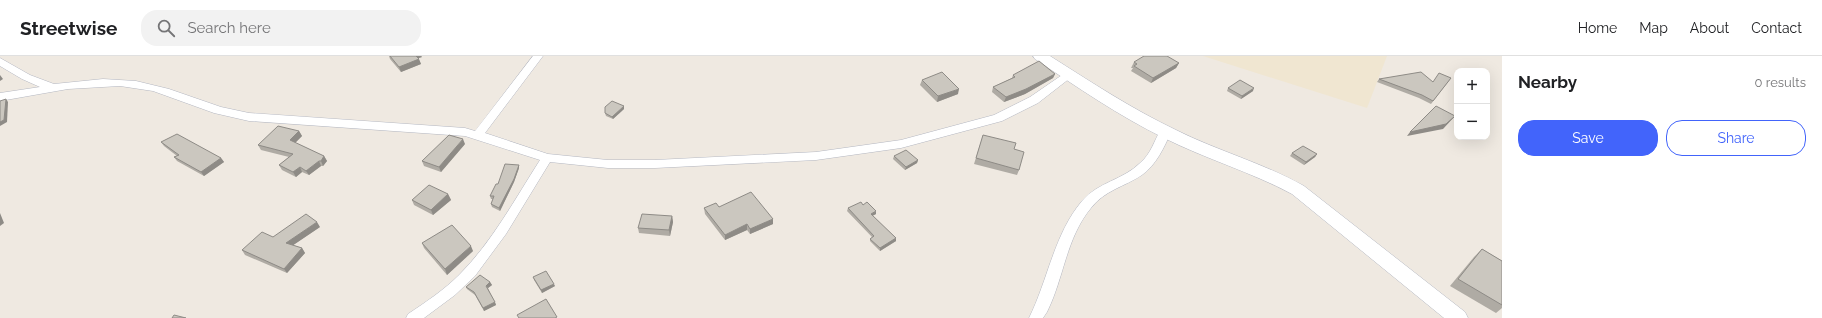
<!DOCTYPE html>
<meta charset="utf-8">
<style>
:root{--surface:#fff;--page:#f2f2f2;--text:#202124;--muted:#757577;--line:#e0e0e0;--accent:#4264fb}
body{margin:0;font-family:Raleway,sans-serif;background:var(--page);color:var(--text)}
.controls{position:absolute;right:12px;top:12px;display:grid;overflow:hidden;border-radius:8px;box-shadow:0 4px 16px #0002}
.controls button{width:36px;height:36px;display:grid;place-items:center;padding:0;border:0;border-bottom:1px solid var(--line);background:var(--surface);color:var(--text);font:20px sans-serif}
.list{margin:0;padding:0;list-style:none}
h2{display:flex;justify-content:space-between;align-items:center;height:52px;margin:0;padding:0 16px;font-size:17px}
h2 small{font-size:13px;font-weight:400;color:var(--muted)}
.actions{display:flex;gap:8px;padding:12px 16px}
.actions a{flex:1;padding:9px 0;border:1px solid var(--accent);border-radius:16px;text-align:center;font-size:14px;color:var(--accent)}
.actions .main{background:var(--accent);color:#fff}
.icon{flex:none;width:22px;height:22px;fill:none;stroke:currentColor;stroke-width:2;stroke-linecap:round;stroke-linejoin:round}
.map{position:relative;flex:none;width:1502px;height:262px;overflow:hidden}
header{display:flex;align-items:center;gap:24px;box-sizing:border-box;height:56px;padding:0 20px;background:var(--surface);border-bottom:1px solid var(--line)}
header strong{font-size:19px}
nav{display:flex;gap:22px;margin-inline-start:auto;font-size:14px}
.search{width:280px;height:36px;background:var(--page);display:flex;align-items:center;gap:10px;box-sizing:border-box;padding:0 14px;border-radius:16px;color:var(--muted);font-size:15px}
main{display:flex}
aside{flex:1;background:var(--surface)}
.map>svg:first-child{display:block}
</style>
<header>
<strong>Streetwise</strong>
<div class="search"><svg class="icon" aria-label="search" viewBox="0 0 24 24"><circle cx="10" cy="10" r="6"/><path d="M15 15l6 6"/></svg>Search here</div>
<nav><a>Home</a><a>Map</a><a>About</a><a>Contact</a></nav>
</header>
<main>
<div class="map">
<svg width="1502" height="262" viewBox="0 0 1502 262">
<rect width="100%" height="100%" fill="#efe9e1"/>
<polygon fill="#f0e6d1" points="1203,0 1387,0 1367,52"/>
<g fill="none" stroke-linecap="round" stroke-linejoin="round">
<g stroke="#b4b7c1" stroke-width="1">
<g id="street">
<path d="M533 0H543L485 77 548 98 608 104H655L816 96 901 84 994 59 1030 41 1065 17H1073L1074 19 1038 47 1002 65 901 92 816 104 655 112H608L550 106 506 178 475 220 455 239 424 262H406L408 258C426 246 444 234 459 219 492 186 515 143 540 104L465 80 249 65 214 57 153 35 120 30 68 33 0 45V37L40 31 22 23 0 10V2L30 19 54 28 103 23 136 25 169 33 221 51 249 57 465 72 475 75Z"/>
<path d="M1165 72 1171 76C1164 92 1156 109 1142 119 1124 131 1105 134 1091 152 1066 182 1064 222 1047 256L1043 262H1029C1048 224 1054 178 1082 145 1098 126 1123 124 1140 107 1151 98 1154 85 1161 73Z"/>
</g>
</g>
<g stroke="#b4b7c1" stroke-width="1">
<path id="secondary" d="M1033 0H1050C1091 26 1132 53 1176 74 1218 95 1263 107 1304 130L1465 256 1468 262H1444L1292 138C1251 116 1206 103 1164 82 1119 60 1077 31 1035 3Z"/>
</g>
<use href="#street" fill="#fff" fill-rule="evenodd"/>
<use href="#secondary" fill="#fff" fill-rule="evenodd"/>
</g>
<g fill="#afaba4">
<polygon points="389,0 421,0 422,1 418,2 421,8 401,16 390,3"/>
<polygon points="1134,6 1179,7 1176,12 1151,27 1131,15 1133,12 1131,12"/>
<polygon points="1055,18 1053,22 1025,38 1004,46 992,36 993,31 1012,22 1013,19"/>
<polygon points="1451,22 1431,48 1419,42 1377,26 1379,23 1433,26"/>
<polygon points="922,24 958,38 937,46 920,29"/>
<polygon points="1228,32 1253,35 1241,43 1227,35"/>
<polygon points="624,53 613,63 606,60 605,57"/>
<polygon points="299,75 302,80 295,87 324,100 327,105 323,110 321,110 309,119 302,116 296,121 282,114 279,109 289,101 261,94 258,89"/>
<polygon points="983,79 1014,93 1019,114 1017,119 974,108"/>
<polygon points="161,86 221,102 224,106 204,120 177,105 174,101 177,100 164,90"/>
<polygon points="465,88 441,116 424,110 422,105"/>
<polygon points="1292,97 1317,98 1315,101 1304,109 1290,100"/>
<polygon points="894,100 918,104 917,107 905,114 893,103"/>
<polygon points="519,112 514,126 500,155 492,151 491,148 493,143 491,143 490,140 498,128"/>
<polygon points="448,138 451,144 433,159 414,149 412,144"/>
<polygon points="863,149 876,158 872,160 896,182 896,185 880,195 870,185 870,183 872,181 847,155 848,152"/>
<polygon points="719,151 773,168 750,178 747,174 725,184 705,158 704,152"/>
<polygon points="672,160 673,166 670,180 639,177 638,172"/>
<polygon points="320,171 293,189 302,192 305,197 287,217 245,199 242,194 273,181"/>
<polygon points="422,187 473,195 447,219 424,192"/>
<polygon points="1482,193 1502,205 1502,252 1496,257 1450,230 1474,201"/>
<polygon points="533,221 555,230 542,237 534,224"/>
<polygon points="490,226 492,229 488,232 496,249 484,255 475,239 467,233 466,231"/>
</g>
<g fill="#8e8b86">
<polygon points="415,0 421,0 422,1 416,3"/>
<polygon points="419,3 421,8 401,16 399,11"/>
<polygon points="1179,7 1176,12 1151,27 1153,22"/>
<polygon points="1055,18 1053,22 1025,38 1004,46 1006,41"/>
<polygon points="0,19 3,23 0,25"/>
<polygon points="1254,32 1253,35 1241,43 1242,40"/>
<polygon points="959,33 958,38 937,46 938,40"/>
<polygon points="6,43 8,46 7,66 0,70 0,66"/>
<polygon points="624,50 624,53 613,63 612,61"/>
<polygon points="1455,60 1443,73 1407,80 1410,76"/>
<polygon points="299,75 302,80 293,89 290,84"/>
<polygon points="463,83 465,88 441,116 439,111"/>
<polygon points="1317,98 1315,101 1304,109 1306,106"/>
<polygon points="324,100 327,105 323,110 321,105"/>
<polygon points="221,102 224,106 204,120 201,116"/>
<polygon points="918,104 917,107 905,114 906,111"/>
<polygon points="319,105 321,110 309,119 306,115"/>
<polygon points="519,109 519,112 514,126 500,155 499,152"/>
<polygon points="300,111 302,116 296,121 293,116"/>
<polygon points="448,138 451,144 433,159 431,154"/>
<polygon points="876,155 876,158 870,161 871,158"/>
<polygon points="0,157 4,167 0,170"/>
<polygon points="672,160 673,166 670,180 669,174"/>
<polygon points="773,163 773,168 750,178 750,173"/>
<polygon points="317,166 320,171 289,192 286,187"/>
<polygon points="747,168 747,174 725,184 725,179"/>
<polygon points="896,182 896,185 880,195 880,192"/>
<polygon points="471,190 473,195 447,219 445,213"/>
<polygon points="302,192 305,197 287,217 284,213"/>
<polygon points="490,226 492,229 488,232 486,230"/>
<polygon points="554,228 555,230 542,237 541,234"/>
<polygon points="495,246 496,249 484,255 483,252"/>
</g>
<g fill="#cbc7bf" stroke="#8e8b86">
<polygon points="390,0 416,0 419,3 399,11"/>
<polygon points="1144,0 1167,0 1179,7 1153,22 1134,10 1137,8 1134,6"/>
<polygon points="1039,5 1055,18 1026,33 1006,41 993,31 1015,21 1013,19"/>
<polygon points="942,16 959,33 938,40 922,24"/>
<polygon points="1421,16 1433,26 1439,17 1451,22 1433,45 1422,39 1379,23"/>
<polygon points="1240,24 1254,32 1242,40 1228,32"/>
<polygon points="6,43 4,64 0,66 0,45"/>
<polygon points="612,45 624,50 612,61 605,57 605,51"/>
<polygon points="1436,50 1455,60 1446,68 1410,76"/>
<polygon points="278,70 299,75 290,84 324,100 321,105 319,105 306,115 300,111 293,116 279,109 293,98 258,89"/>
<polygon points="177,78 221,102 201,116 174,101 179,99 161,86"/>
<polygon points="449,79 463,83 439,111 422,105"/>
<polygon points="983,79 1016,87 1014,93 1024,96 1019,114 976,102"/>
<polygon points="1303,90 1317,98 1306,106 1292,97"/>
<polygon points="906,94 918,104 906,111 894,100"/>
<polygon points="505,108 519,109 514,123 499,152 491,148 494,140 490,140 496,128 498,128"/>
<polygon points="429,129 448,138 431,154 412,144"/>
<polygon points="751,136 773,163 750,173 747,168 725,179 704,152 716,147 719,151"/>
<polygon points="861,146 863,149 867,146 876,155 871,158 896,182 880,192 870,183 874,180 848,152"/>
<polygon points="306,158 317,166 286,187 302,192 284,213 242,194 262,176 273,181"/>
<polygon points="642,158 672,160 669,174 638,172"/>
<polygon points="452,169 471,190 445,213 422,187"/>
<polygon points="1482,193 1502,205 1502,249 1458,223"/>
<polygon points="546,215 554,228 541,234 533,221"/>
<polygon points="480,219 490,226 486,230 495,246 483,252 474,236 466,231"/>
<polygon points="546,243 557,261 555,262 519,262 517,259"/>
<polygon points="174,259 186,262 172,262"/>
</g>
</svg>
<div class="controls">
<button>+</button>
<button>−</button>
</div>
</div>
<aside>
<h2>Nearby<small>0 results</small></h2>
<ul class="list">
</ul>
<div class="actions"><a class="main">Save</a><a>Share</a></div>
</aside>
</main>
